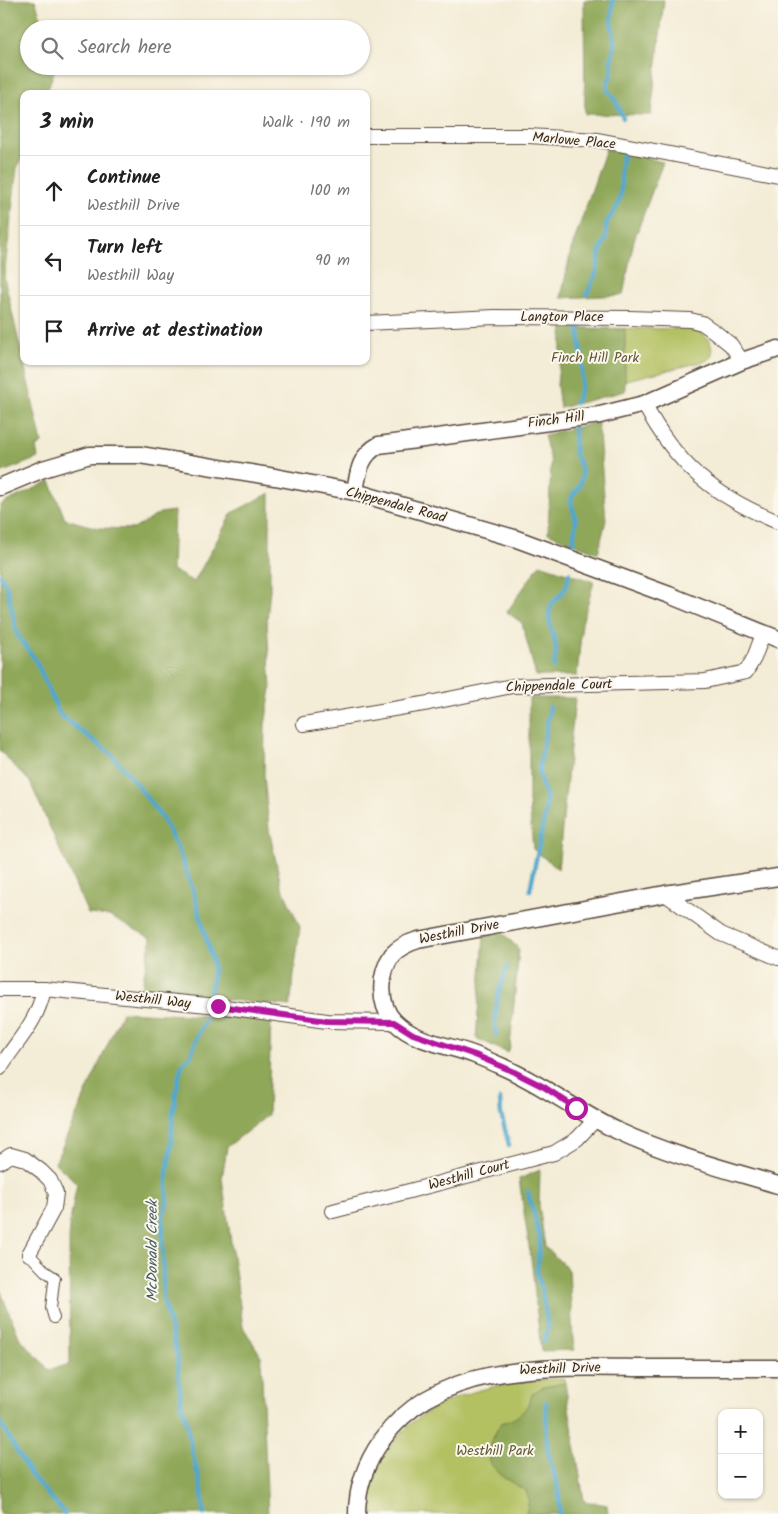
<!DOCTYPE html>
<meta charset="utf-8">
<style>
:root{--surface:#fff;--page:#f2f2f2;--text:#222;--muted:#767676;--line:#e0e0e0}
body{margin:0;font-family:Kalam,sans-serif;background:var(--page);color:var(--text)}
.controls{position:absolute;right:15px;bottom:15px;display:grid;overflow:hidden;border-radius:10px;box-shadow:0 1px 4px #0004}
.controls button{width:45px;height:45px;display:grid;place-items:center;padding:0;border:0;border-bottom:1px solid var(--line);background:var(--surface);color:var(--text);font:25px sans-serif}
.stop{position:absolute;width:15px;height:15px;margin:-11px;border:4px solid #b5179e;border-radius:50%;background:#fff}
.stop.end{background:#b5179e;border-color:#fff;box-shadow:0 1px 5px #0008}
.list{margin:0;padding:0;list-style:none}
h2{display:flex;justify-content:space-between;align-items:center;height:65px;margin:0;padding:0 20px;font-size:21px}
h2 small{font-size:16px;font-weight:400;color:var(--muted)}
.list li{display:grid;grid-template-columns:32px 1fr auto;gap:15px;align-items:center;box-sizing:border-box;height:70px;padding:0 20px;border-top:1px solid var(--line)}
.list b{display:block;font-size:19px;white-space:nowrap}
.list p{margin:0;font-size:16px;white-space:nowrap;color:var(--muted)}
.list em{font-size:16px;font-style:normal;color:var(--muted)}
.icon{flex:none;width:28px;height:28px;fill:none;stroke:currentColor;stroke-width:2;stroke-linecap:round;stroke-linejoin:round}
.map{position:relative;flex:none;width:778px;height:1514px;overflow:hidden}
.search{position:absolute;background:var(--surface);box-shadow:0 1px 4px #0004;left:20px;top:20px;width:350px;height:55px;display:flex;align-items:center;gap:12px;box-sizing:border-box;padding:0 18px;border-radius:28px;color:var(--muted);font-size:19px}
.panel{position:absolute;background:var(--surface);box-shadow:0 1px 4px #0004;left:20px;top:90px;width:350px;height:275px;border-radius:10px}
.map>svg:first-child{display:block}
</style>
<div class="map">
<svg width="778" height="1514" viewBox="0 0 778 1514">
<rect width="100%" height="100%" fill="#fbf7ec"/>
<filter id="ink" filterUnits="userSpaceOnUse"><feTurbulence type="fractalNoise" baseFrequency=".02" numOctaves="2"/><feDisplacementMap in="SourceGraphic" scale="10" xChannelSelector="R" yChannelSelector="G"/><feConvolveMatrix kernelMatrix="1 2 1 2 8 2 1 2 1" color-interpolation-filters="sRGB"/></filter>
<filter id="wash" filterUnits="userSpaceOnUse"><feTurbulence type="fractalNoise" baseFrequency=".0096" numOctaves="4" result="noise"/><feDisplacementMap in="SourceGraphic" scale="20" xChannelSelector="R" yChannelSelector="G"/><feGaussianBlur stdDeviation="1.12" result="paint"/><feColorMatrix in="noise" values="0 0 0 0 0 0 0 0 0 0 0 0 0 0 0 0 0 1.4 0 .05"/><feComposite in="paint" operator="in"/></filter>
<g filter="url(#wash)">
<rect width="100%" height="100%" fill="#f3ecd6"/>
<g fill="#b4c163" stroke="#787640">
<path d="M563 328 695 329C707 336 713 341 712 356L706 361 564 395Z"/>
<path d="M564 1378 565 1383 543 1387 586 1514H368C367 1497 373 1481 379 1466 410 1396 496 1382 564 1378Z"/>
</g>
<g fill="#8fa759" stroke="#65683c">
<polygon points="0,0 35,0 45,29 29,29 29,66 56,66 46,94 24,94 24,152 17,168 4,277 42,443 36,447 38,458 0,473"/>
<polygon points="584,0 664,0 651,115 585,114"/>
<polygon points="606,149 663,162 634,240 623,295 561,298 571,250"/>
<polygon points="563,328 625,329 625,391 560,408 557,385"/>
<polygon points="598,422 606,520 598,553 548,533 551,462 544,435"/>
<polygon points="50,481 65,519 98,528 134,529 160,513 174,511 172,570 194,582 232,513 270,493 270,589 267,621 271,689 265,725 264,775 269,829 281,885 300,927 290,1006 141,991 151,938 109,916 88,914 30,782 0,751 0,505"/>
<polygon points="540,564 594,582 582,623 577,676 536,676 522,623 507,612"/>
<polygon points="529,698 575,698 558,869 533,849 529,801"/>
<polygon points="503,933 519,949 510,1047 508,1053 476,1038 484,936"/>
<polygon points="122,1012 271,1019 268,1115 227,1147 222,1178 243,1327 261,1356 268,1514 0,1514 0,1290 19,1337 49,1370 70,1364 69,1227 77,1183 55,1163"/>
<polygon points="540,1170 539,1205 545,1247 569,1270 573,1340 575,1350 541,1351 532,1266 519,1179"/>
<path d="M565 1383 584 1501 607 1505 608 1514H526L529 1500 526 1491 504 1478 490 1463C489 1447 492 1437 501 1423 517 1419 527 1412 532 1394L543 1387Z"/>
</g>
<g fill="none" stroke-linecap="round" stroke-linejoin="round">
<g stroke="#51a7cd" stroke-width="4.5">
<polyline points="613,0 611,23 614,35 614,47 611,61 612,72 607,85 607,89 616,101 623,118"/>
<polyline points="587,294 597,271 600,251 606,238 606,224 617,207 621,194 621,166 624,151"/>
<path d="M575 403C588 382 579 349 579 326"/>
<polyline points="573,543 576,520 571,502 572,496 580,486 582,474 581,467 575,455 574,428"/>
<polyline points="0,575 7,587 17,634 36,661 60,715 111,754 135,782 164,821 178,849 193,890 213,963 213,975 209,1000"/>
<path d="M554 667C553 660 557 655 556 648 555 634 545 622 551 606 553 600 559 597 563 592 567 587 568 580 569 573"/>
<polyline points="530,890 546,809 546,796 541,781 539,769 550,707"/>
<path d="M496 1035C493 1011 499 989 507 967"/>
<polyline points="500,1099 501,1114 509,1145"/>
<polyline points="528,1192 540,1238 537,1273 542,1291 548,1327 544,1342"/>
<polyline points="546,1402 547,1447 559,1493 560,1514"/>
<polyline points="0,1422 30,1474 65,1514"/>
<polyline points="204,1514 202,1492 192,1451 187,1423 181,1403 177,1354 163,1299 163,1217 167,1203 167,1173 171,1148 173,1112 179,1075 183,1063 191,1055 197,1037 205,1020"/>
</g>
</g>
</g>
<g filter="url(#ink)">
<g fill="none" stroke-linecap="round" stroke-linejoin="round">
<g stroke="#57473a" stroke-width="12">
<polyline id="pedestrian" points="29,1254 45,1271 55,1278 54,1282 51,1308 54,1318"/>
</g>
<g stroke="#57473a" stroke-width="16">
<g id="minor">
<polyline points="366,136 528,136 598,140 778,175"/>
<polyline points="366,323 495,317 630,318 690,320 702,323 715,332 731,345 742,361"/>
<path d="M644 404C677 466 714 496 778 522"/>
<polyline points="304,724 429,703 512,686 705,681 746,672 754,658 763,634"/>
<polyline points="665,894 721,934 778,958"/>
<polyline points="0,989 44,989 218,1006 327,1021 394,1022"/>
<path d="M0 1068C17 1040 37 1024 44 989"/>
<polyline points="0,1162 11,1155 25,1159 41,1171 50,1180 56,1193 54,1208 29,1254"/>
<polyline points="333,1211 554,1153 577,1139 595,1120"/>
</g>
</g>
<g stroke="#57473a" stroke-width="19">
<g id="tertiary">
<polyline points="0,487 43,469 90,455 140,455 275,477 355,492 514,538 669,595 778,639"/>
<path d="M355 492C358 472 360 455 379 445L600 415 644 404 742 361 778 349"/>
<path d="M778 877 665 894 418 940C408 943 399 947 392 955 379 974 378 1006 395 1022 416 1043 450 1045 475 1055 485 1059 494 1063 503 1067 544 1085 579 1113 620 1132 670 1155 725 1169 778 1185"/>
<path d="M357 1514C357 1487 367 1461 382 1440 438 1360 555 1367 641 1368 687 1368 732 1368 778 1368"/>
</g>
</g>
<use href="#pedestrian" stroke="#fff" stroke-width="10"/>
<use href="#minor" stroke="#fff" stroke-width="14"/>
<use href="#tertiary" stroke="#fff" stroke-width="16"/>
</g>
</g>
<g fill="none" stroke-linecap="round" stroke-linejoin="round" filter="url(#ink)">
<polyline stroke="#b5179e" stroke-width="6" points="218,1006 327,1021 394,1022 413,1034 475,1055 510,1070 544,1087 576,1108"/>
</g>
<g text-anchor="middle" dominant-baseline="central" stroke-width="4" stroke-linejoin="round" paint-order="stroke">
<g font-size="14" fill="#3b2a1e" stroke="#fbf7ec">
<text transform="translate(574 141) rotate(5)">Marlowe Place</text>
<text x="562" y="317">Langton Place</text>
<text transform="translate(556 420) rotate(-7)">Finch Hill</text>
<text transform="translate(396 505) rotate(15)">Chippendale Road</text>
<text transform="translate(559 686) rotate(-2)">Chippendale Court</text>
<text transform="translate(459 932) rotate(-11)">Westhill Drive</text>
<text transform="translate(153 1000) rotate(6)">Westhill Way</text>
<text transform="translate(469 1175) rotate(-15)">Westhill Court</text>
<text transform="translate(560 1369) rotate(-2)">Westhill Drive</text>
</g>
<g font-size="14" fill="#5f5733" stroke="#fbf7ec">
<text x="595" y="358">Finch Hill Park</text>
<text x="495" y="1451">Westhill Park</text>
</g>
<g font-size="15" font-style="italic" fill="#445c64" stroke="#fbf7ec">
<text transform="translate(153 1251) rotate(-90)">McDonald Creek</text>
</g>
</g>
</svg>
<div class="controls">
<button>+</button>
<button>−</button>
</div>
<div class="stop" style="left:576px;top:1108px"></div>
<div class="stop end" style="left:218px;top:1006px"></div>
<div class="search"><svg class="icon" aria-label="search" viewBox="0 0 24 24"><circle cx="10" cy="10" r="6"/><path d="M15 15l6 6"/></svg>Search here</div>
<section class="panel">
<h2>3 min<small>Walk · 190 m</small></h2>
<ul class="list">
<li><svg class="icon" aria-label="ahead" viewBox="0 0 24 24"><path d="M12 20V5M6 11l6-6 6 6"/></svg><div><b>Continue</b><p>Westhill Drive</p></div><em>100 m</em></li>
<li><svg class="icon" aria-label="left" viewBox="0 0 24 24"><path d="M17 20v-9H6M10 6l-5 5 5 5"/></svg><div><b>Turn left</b><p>Westhill Way</p></div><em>90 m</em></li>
<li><svg class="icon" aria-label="arrive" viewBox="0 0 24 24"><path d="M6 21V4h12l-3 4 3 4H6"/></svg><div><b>Arrive at destination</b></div></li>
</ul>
</section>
</div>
